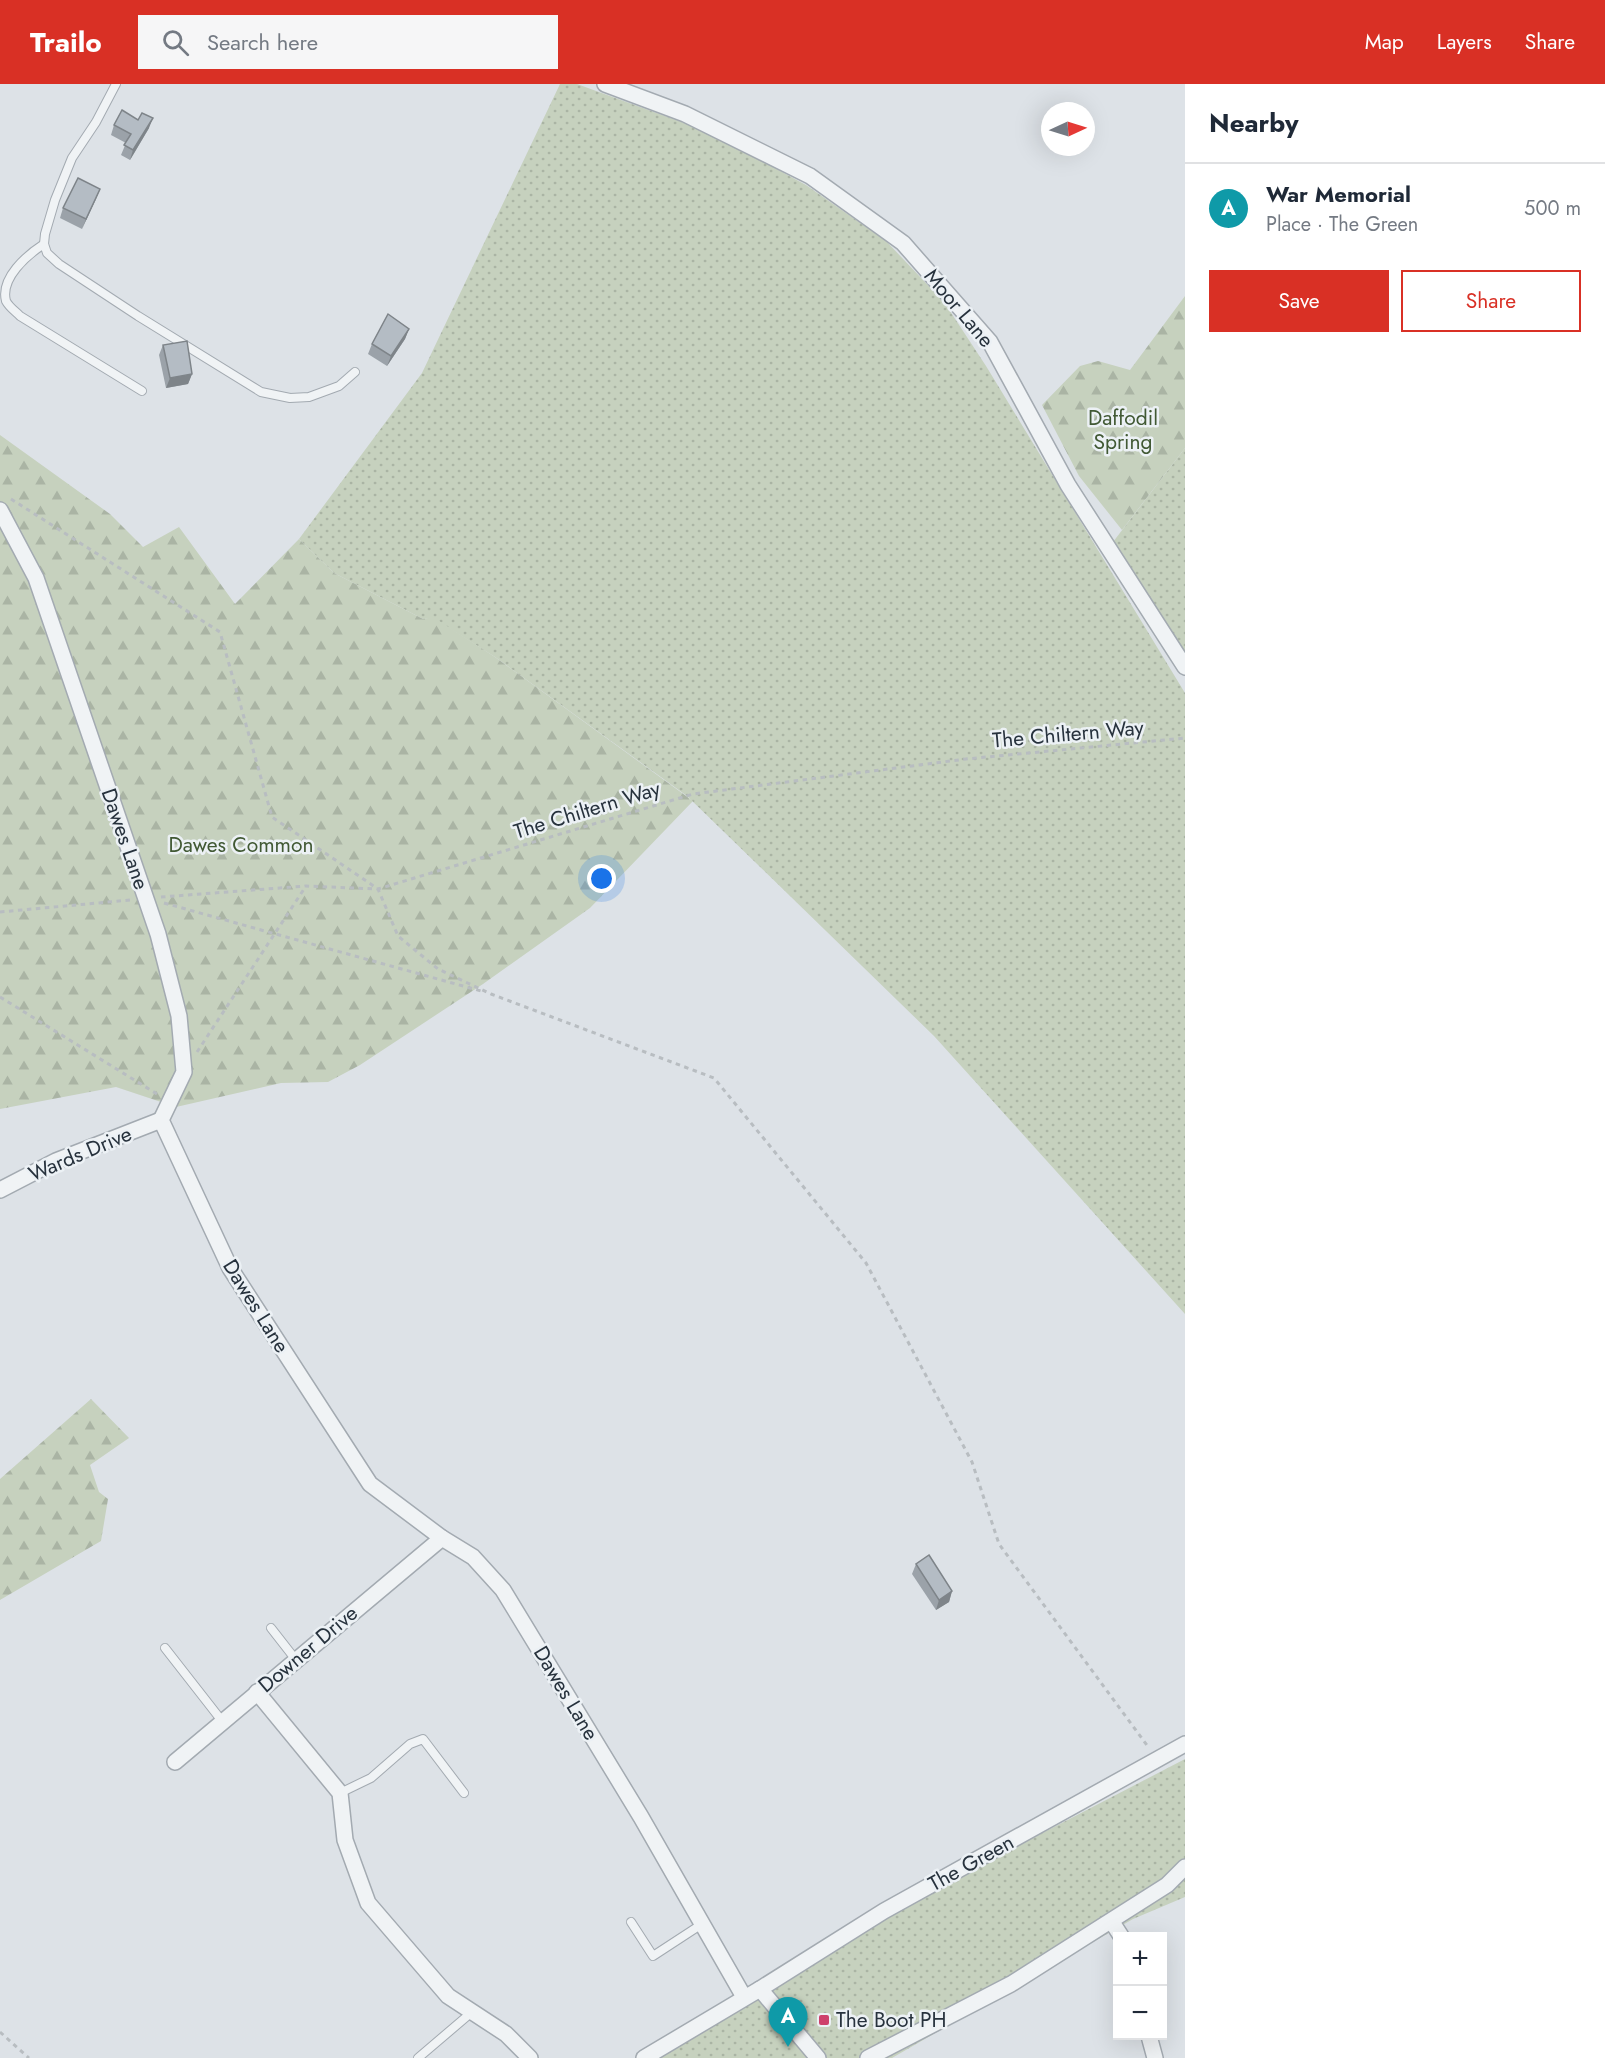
<!DOCTYPE html>
<meta charset="utf-8">
<style>
:root{--surface:#fff;--page:#f6f6f7;--text:#1f2937;--muted:#747a83;--line:#e0e1e3;--accent:#d93025}
body{margin:0;font-family:Jost,sans-serif;background:var(--page);color:var(--text)}
.controls{position:absolute;right:18px;bottom:18px;display:grid;overflow:hidden;border-radius:0px;box-shadow:0 6px 24px #0002}
.controls button{width:54px;height:54px;display:grid;place-items:center;padding:0;border:0;border-bottom:2px solid var(--line);background:var(--surface);color:var(--text);font:30px sans-serif}
.compass{position:absolute;left:1041px;top:18px;width:54px;height:54px;border-radius:50%;background:var(--surface);box-shadow:0 6px 24px #0002;rotate:86deg}
.you{position:absolute;left:602px;top:795px;width:21px;height:21px;margin:-15px;border:4px solid #fff;border-radius:50%;background:#1a73e8;box-shadow:0 0 0 9px #1a73e833}
.badge{display:grid;place-items:center;width:39px;height:39px;border-radius:50%;background:var(--accent);color:#fff;font-size:20px;font-weight:700}
.pin{position:absolute;translate:-50% -50px;filter:drop-shadow(0 2px 3px #0008)}
.pin::after{content:'';position:absolute;top:32px;width:21px;height:18px;background:inherit;clip-path:polygon(0 0,100% 0,50% 100%)}
.list{margin:0;padding:0;list-style:none}
h2{display:flex;justify-content:space-between;align-items:center;height:78px;margin:0;padding:0 24px;font-size:26px}
h2 small{font-size:20px;font-weight:400;color:var(--muted)}
.list li{display:grid;grid-template-columns:39px 1fr auto;gap:18px;align-items:center;box-sizing:border-box;height:90px;padding:0 24px;border-top:2px solid var(--line)}
.list b{display:block;font-size:22px;white-space:nowrap}
.list p{margin:0;font-size:20px;white-space:nowrap;color:var(--muted)}
.list em{font-size:20px;font-style:normal;color:var(--muted)}
.actions{display:flex;gap:12px;padding:18px 24px}
.actions a{flex:1;padding:14px 0;border:2px solid var(--accent);border-radius:0px;text-align:center;font-size:21px;color:var(--accent)}
.actions .main{background:var(--accent);color:#fff}
.icon{flex:none;width:33px;height:33px;fill:none;stroke:currentColor;stroke-width:2;stroke-linecap:round;stroke-linejoin:round}
.map{position:relative;flex:none;width:1185px;height:1974px;overflow:hidden}
header{display:flex;align-items:center;gap:36px;box-sizing:border-box;height:84px;padding:0 30px;background:var(--accent);color:#fff}
header strong{font-size:28px}
nav{display:flex;gap:33px;margin-inline-start:auto;font-size:21px}
.search{width:420px;height:54px;background:var(--page);display:flex;align-items:center;gap:15px;box-sizing:border-box;padding:0 21px;border-radius:0px;color:var(--muted);font-size:22px}
main{display:flex}
aside{flex:1;background:var(--surface)}
.map>svg:first-child{display:block}
</style>
<header>
<strong>Trailo</strong>
<div class="search"><svg class="icon" aria-label="search" viewBox="0 0 24 24"><circle cx="10" cy="10" r="6"/><path d="M15 15l6 6"/></svg>Search here</div>
<nav><a>Map</a><a>Layers</a><a>Share</a></nav>
</header>
<main>
<div class="map">
<svg width="1185" height="1974" viewBox="0 0 1185 1974">
<defs>
<pattern id="grass-dots" width="8" height="8" patternUnits="userSpaceOnUse" patternTransform="scale(1.5)"><rect width="8" height="8" fill="#c6d1be"/><path d="M2 2h.1M6 6h.1" fill="none" stroke="#aab4a4" stroke-width="1.8" stroke-linecap="round"/></pattern>
<pattern id="forest-firs" width="22" height="20" patternUnits="userSpaceOnUse" patternTransform="scale(1.5)"><rect width="22" height="20" fill="#c6d1be"/><path d="M5 1l3.5 6h-7zM16 11l3.5 6h-7z" fill="#aab4a4"/></pattern>
</defs>
<rect width="100%" height="100%" fill="#dde2e7"/>
<g fill="url(#grass-dots)">
<polygon points="560,0 577,0 706,47 806,101 886,157 944,218 986,282 1185,609 1185,1230 934,952 687,712 495,573 433,534 423,535 334,489 299,455 422,289"/>
<polygon points="1185,364 1185,575 1113,458"/>
<polygon points="1185,1675 1185,1813 1133,1835 892,1974 656,1974 904,1821"/>
</g>
<g fill="url(#forest-firs)">
<polygon points="1185,212 1185,364 1122,446 1079,392 1042,321 1080,282 1098,277 1130,286"/>
<polygon points="0,351 110,430 143,463 179,443 235,520 299,455 334,489 423,535 433,533 495,573 693,717 590,824 483,900 360,981 328,998 281,999 176,1023 116,1003 0,1025"/>
<polygon points="91,1315 129,1354 90,1381 99,1408 108,1415 101,1457 0,1516 0,1395"/>
</g>
<g fill="none" stroke-linecap="round" stroke-linejoin="round">
<g stroke="#a3aab1" stroke-width="10">
<g id="service">
<polyline points="116,0 96,38 72,74 55,116 45,150 44,160 47,169 59,180 138,232 261,308 290,314 309,313 339,302 355,288"/>
<path d="M44 160C27 171 0 194 6 217 9 223 15 227 20 232L142 307"/>
<polyline points="271,1544 296,1576"/>
<polyline points="165,1564 222,1637"/>
<polyline points="340,1709 371,1694 410,1660 423,1655 464,1709"/>
<polyline points="631,1838 653,1872 702,1840"/>
<polyline points="418,1974 472,1928"/>
</g>
</g>
<g stroke="#a3aab1" stroke-width="18">
<g id="minor">
<polyline points="605,0 685,30 810,92 903,159 990,258 1068,401 1185,583"/>
<polyline points="0,426 36,494 158,850 179,932 184,988 161,1036 230,1184 370,1400 442,1454 473,1473 503,1506 641,1733 744,1913"/>
<polyline points="0,1106 56,1077 161,1036"/>
<polyline points="257,1608 340,1709 345,1756 368,1819 448,1912 506,1950 530,1974"/>
<polyline points="175,1678 442,1454"/>
<polyline points="1112,1838 1121,1852"/>
<polyline points="760,1905 818,1974"/>
<polyline points="1149,1952 1155,1974"/>
<polyline points="644,1974 760,1905 884,1827 1185,1660"/>
<polyline points="868,1974 1011,1900 1167,1801 1185,1783"/>
</g>
</g>
<g stroke="#b8bdc1" stroke-width="3" stroke-dasharray="4.5 4.5" stroke-linecap="butt">
<polyline points="11,415 220,548 272,733 378,805 398,852 438,885 491,910 714,994 866,1179 972,1378 999,1460 1149,1664"/>
<polyline points="161,813 306,802 378,805 693,710 966,675 1185,654"/>
<polyline points="164,819 481,907"/>
<polyline points="0,828 130,816"/>
<polyline points="0,913 157,1010"/>
<polyline points="197,968 306,802"/>
<polyline points="0,1948 29,1974"/>
</g>
<use href="#service" stroke="#f0f3f5" stroke-width="8"/>
<use href="#minor" stroke="#f0f3f5" stroke-width="15"/>
</g>
<g fill="#9ba2a9">
<polygon points="114,41 149,44 130,76 121,71 126,59 111,51"/>
<polygon points="100,105 82,145 60,134 63,124"/>
<polygon points="409,245 405,255 387,282 368,270 372,260"/>
<polygon points="163,261 192,290 188,300 166,304 159,271"/>
<polygon points="916,1480 952,1507 949,1518 936,1526 912,1490"/>
</g>
<g fill="#7e8489">
<polygon points="153,34 149,44 130,76 133,66"/>
<polygon points="100,105 96,115 82,145 86,135"/>
<polygon points="409,245 405,255 387,282 391,272"/>
<polygon points="192,290 188,300 166,304 170,294"/>
<polygon points="952,1507 949,1518 936,1526 939,1516"/>
</g>
<g fill="#b4bcc4" stroke="#7e8489" stroke-width="1.5">
<polygon points="122,26 138,36 142,29 153,34 133,66 124,61 131,50 114,41"/>
<polygon points="78,94 100,105 86,135 63,124"/>
<polygon points="388,230 409,245 391,272 372,260"/>
<polygon points="187,257 192,290 170,294 163,261"/>
<polygon points="929,1471 952,1507 939,1516 916,1480"/>
</g>
<rect fill="#ce406b" stroke="#ecf1f5" stroke-width="2" x="818" y="1930" width="12" height="12" rx="3"/>
<g text-anchor="middle" dominant-baseline="central" stroke-width="5" stroke-linejoin="round" paint-order="stroke">
<g font-size="21" fill="#27323d" stroke="#ecf1f5">
<text transform="translate(959 224) rotate(50)">Moor Lane</text>
<text transform="translate(1068 650) rotate(-5)">The Chiltern Way</text>
<text transform="translate(587 726) rotate(-17)">The Chiltern Way</text>
<text transform="translate(125 755) rotate(71)">Dawes Lane</text>
<text transform="translate(80 1070) rotate(-23)">Wards Drive</text>
<text transform="translate(256 1222) rotate(58)">Dawes Lane</text>
<text transform="translate(308 1565) rotate(-40)">Downer Drive</text>
<text transform="translate(566 1609) rotate(59)">Dawes Lane</text>
<text transform="translate(971 1779) rotate(-29)">The Green</text>
</g>
<g font-size="21" fill="#415934" stroke="#ecf1f5">
<text x="1123" y="334">Daffodil<tspan x="1123" dy="24">Spring</tspan></text>
<text x="241" y="761">Dawes Common</text>
</g>
<g font-size="21" fill="#27323d" stroke="#ecf1f5" text-anchor="start">
<text x="836" y="1936">The Boot PH</text>
</g>
</g>
</svg>
<div class="controls">
<button>+</button>
<button>−</button>
</div>
<svg class="compass" viewBox="-18 -18 36 36"><path d="M0-13l5 13h-10z" fill="#e53935"/><path d="M0 13l5-13h-10z" fill="#747a83"/></svg>
<div class="you"></div>
<div class="pin badge" style="left:788px;top:1963px;background:#0f9aa8">A</div>
</div>
<aside>
<h2>Nearby<small></small></h2>
<ul class="list">
<li><span class="badge" style="background:#0f9aa8">A</span><div><b>War Memorial</b><p>Place · The Green</p></div><em>500 m</em></li>
</ul>
<div class="actions"><a class="main">Save</a><a>Share</a></div>
</aside>
</main>
